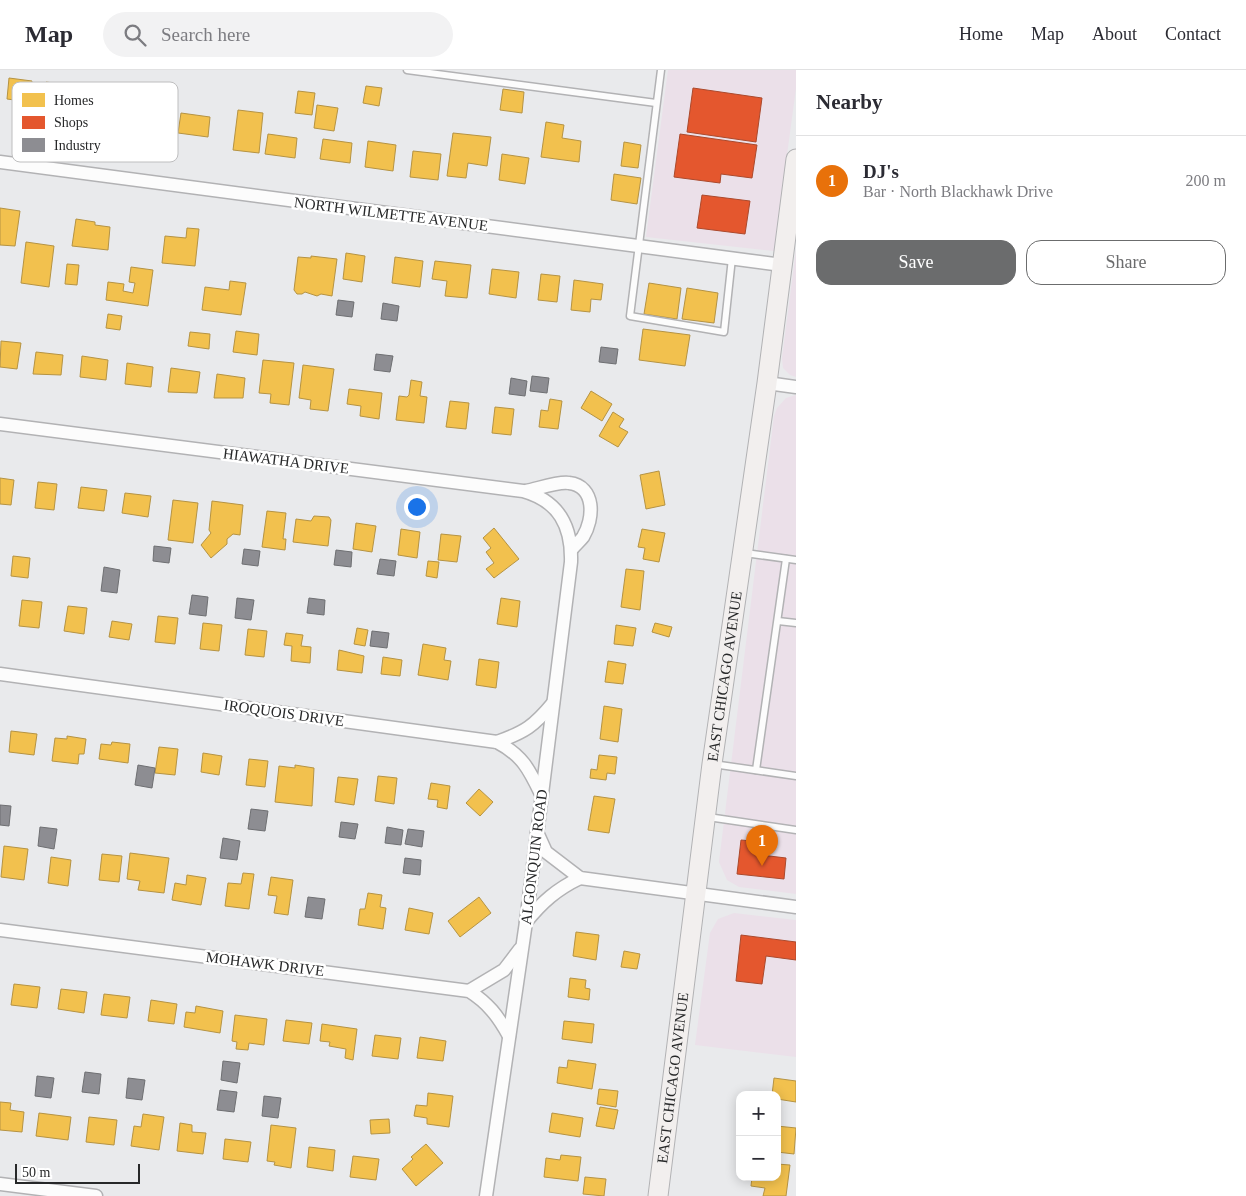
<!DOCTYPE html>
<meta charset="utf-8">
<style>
:root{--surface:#fff;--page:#f2f2f3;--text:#2b2b33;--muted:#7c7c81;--line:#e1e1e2;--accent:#6b6c6d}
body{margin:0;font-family:Georgia,serif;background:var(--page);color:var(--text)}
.controls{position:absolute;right:15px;bottom:15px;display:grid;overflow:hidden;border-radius:10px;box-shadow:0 2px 12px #0003}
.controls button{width:45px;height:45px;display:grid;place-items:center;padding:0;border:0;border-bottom:1px solid var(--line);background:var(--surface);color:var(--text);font:25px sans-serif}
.scale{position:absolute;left:15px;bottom:12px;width:125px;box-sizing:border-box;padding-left:5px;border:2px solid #272829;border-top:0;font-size:14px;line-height:18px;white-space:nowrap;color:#272829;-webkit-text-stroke:4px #fff;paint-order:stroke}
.you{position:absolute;left:416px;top:436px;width:18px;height:18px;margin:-12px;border:4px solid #fff;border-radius:50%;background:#1a73e8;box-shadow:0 0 0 8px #1a73e833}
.badge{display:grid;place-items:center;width:32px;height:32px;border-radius:50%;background:var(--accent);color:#fff;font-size:16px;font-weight:700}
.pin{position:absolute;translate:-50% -41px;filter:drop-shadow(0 1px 2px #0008)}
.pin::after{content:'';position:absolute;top:26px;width:18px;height:15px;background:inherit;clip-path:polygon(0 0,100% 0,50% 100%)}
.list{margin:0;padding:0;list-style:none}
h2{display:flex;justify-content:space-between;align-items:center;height:65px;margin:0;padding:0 20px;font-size:21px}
h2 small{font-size:16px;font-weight:400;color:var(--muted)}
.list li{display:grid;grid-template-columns:32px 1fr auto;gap:15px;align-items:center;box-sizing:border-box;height:90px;padding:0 20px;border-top:1px solid var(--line)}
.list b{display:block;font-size:19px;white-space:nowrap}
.list p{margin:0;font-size:16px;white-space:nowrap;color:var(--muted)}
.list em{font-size:16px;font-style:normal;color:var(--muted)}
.actions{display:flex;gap:10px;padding:15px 20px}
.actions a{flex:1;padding:11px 0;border:1px solid var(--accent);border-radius:15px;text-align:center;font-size:18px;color:var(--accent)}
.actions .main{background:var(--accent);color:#fff}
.icon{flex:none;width:28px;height:28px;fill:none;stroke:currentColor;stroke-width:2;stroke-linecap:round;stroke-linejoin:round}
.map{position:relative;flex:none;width:796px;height:1126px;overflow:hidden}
header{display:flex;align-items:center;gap:30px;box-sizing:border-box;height:70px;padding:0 25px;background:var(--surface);border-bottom:1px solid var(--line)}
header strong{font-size:24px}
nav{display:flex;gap:28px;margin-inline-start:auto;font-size:18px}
.search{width:350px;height:45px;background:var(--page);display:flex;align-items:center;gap:12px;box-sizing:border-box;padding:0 18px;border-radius:28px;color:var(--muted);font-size:19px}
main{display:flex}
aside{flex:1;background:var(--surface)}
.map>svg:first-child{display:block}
</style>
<header>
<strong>Map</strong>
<div class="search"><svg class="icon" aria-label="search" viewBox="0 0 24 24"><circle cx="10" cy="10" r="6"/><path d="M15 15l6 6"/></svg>Search here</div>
<nav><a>Home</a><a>Map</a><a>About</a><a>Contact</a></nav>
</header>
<main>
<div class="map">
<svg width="796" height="1126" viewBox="0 0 796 1126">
<rect width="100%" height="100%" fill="#e9eaec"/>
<g fill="#ebe0e9">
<polygon points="668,0 796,0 796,18 774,181 646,167"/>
<polygon points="796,180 796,307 790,305 783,298 782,288"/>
<polygon points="796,325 796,824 739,817 727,810 719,792 774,346 777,338 786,328"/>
<polygon points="734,843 796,850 796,987 695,975 710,863 718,849"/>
</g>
<g fill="#f2c14e" stroke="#b59343">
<polygon points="9,8 32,11 29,32 7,29"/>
<polygon points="46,12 83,17 80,36 43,31"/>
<polygon points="366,16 382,18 379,36 363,33"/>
<polygon points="503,19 524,22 522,43 500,40"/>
<polygon points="298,21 315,23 312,45 295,43"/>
<polygon points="317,35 338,38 334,61 314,58"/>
<polygon points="238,40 263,43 259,83 233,80"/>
<polygon points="181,43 210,47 208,67 178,63"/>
<polygon points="546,52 564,55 562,68 581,71 579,92 541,87"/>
<polygon points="453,63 491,67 487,96 468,93 466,108 447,106"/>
<polygon points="268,64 297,68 295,88 265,84"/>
<polygon points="323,69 352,73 350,93 320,89"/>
<polygon points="368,71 396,75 393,101 365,97"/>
<polygon points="624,72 641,75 638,98 621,96"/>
<polygon points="413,81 441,84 438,110 410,107"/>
<polygon points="502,84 529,88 525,114 499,110"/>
<polygon points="614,104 641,108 637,134 611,130"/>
<polygon points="0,138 20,141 15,176 0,175"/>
<polygon points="76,149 95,152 95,155 110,157 108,180 72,176"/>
<polygon points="187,158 199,159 195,196 162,193 165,166 186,168"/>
<polygon points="26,172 54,176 49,217 21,213"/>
<polygon points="346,183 365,186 362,212 343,209"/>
<polygon points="311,186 337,189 332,226 321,224 317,226 305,222 302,224 297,224 294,220 298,187 311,188"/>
<polygon points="395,187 423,191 420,217 392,213"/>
<polygon points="435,191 471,195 467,228 445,226 447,211 432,209"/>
<polygon points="67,194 79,195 77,215 65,214"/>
<polygon points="131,197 153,200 148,236 106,230 108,212 124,214 123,221 133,223 135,213 129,212"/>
<polygon points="492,199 519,202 516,228 489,224"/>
<polygon points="541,204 560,206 557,232 538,230"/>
<polygon points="574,210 603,214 601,230 591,229 590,242 571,240"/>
<polygon points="230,211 246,213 241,245 202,240 205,217 229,220"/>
<polygon points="649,213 681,218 677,249 644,244"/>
<polygon points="687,218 718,223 714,253 682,249"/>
<polygon points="108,244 122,246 120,260 106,258"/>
<polygon points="643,259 690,265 685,296 639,290"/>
<polygon points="236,261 259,264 257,285 233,282"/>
<polygon points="190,262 210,264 209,279 188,276"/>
<polygon points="1,271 21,273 17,299 0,297"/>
<polygon points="36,282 63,285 61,305 33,304"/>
<polygon points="82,286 108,290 106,310 80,307"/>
<polygon points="263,290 294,293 289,335 270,333 271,324 259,323"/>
<polygon points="127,293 153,297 151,317 125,314"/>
<polygon points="303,295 334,299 328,341 310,339 311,330 299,328"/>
<polygon points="171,298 200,302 197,323 168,322"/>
<polygon points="217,304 245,308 243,328 214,328"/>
<polygon points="411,310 422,312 420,326 427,327 424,353 396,350 399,326 407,327 409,325"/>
<polygon points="349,319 382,323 379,349 360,346 361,336 347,334"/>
<polygon points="591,321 612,334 602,351 581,338"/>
<polygon points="550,329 562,331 558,359 539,357 541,340 548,341"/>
<polygon points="450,331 469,333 466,359 446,357"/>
<polygon points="495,337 514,339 511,365 492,363"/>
<polygon points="613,342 624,349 619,357 628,362 618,377 599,366"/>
<polygon points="659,401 665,435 646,439 640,405"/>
<polygon points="0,408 14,410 11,435 0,434"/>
<polygon points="38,412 57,414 54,440 35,438"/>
<polygon points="81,417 107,420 104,441 78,438"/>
<polygon points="125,423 151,426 148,447 122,443"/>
<polygon points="173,430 198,433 193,473 168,470"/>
<polygon points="212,431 243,435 240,465 233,464 227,469 227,474 211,488 201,475 211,463 209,460"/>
<polygon points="267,441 286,443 283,469 286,469 285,480 262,477"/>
<polygon points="314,446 329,447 331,450 328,476 293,472 296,449 311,451"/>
<polygon points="356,453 376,456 372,482 353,479"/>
<polygon points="494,458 519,489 494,508 486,499 494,493 486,482 491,478 483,468"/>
<polygon points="401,459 420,462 417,488 398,485"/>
<polygon points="642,459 665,463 659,492 643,489 645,478 638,477"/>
<polygon points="441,464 461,466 457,492 438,490"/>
<polygon points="13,486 30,488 28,508 11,506"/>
<polygon points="428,491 439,492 437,508 426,506"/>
<polygon points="626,499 644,501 640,540 621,537"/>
<polygon points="501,528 520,531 517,557 497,554"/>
<polygon points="22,530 42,532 39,558 19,556"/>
<polygon points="68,536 87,538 84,564 64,561"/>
<polygon points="158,546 178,548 175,574 155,572"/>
<polygon points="112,551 132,554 129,570 109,567"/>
<polygon points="203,553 222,555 219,581 200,579"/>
<polygon points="655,553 672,557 669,567 652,562"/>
<polygon points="616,555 636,558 633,576 614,574"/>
<polygon points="357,558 368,560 365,576 354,574"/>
<polygon points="248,559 267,561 264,587 245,585"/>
<polygon points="286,563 303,565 301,576 311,577 310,593 291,591 292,576 284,575"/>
<polygon points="423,574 446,578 444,590 451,591 448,610 418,605"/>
<polygon points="339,580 364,586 362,603 337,600"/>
<polygon points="383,587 402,590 400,606 381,604"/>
<polygon points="479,589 499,592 496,618 476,615"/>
<polygon points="608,591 626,594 623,614 605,612"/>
<polygon points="604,636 622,639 618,672 600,669"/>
<polygon points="11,661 37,664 34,685 9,682"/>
<polygon points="67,666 86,669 84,684 79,684 78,694 52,691 55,668 67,669"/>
<polygon points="112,672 130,674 128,693 99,689 101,674 111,675"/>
<polygon points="159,677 178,679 175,705 155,703"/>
<polygon points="203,683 222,686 219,705 201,702"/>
<polygon points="599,685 617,687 615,704 607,703 606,710 590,708 591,699 597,700"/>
<polygon points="249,689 268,691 265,717 246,715"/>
<polygon points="295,695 314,698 312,736 275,732 279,696 295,698"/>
<polygon points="378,706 397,708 394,734 375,731"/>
<polygon points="338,707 358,709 354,735 335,732"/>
<polygon points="431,713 450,716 447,739 437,737 438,730 428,729"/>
<polygon points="479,719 493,732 480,746 466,733"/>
<polygon points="594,726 615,729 609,763 588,760"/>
<polygon points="4,776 28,779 24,810 1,807"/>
<polygon points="130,783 169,788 164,823 138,820 140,811 127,809"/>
<polygon points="102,784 122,786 119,812 99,810"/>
<polygon points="51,787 71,790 68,816 48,813"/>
<polygon points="243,803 254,804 249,839 225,836 228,813 241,814"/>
<polygon points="187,805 206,808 201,835 172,830 175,813 186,815"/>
<polygon points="271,807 293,810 288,845 274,843 277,826 268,825"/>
<polygon points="368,823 382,825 380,837 386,838 383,859 358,855 360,839 365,839"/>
<polygon points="479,827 491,843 460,867 448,851"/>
<polygon points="409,838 433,843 429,864 405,860"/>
<polygon points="576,862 599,865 596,890 573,886"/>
<polygon points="624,881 640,884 637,899 621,897"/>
<polygon points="570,908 586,910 585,918 590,919 589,930 568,927"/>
<polygon points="14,914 40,917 37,938 11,935"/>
<polygon points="61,919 87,922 84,943 58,939"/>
<polygon points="104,924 130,927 127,948 101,945"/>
<polygon points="151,930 177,934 174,954 148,951"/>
<polygon points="196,936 223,941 220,963 184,957 186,942 195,943"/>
<polygon points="235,945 267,949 264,975 249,973 248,980 236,979 237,972 232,971"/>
<polygon points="286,950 312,953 309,974 283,971"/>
<polygon points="564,951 594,954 592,973 562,969"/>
<polygon points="322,954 357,959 353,990 345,988 346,979 329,976 330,972 320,971"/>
<polygon points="375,965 401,968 398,989 372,986"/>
<polygon points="420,967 446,971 443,991 417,988"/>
<polygon points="568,990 596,994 592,1019 557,1013 559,997 567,998"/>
<polygon points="774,1008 796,1011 796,1032 777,1029 777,1025 772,1025"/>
<polygon points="599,1019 618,1021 616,1037 597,1034"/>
<polygon points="428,1023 453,1026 449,1057 427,1054 427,1048 414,1046 416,1035 427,1036"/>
<polygon points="0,1032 11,1033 10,1040 24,1042 22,1062 0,1060"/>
<polygon points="600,1037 618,1040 614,1059 596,1056"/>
<polygon points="39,1043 71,1047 68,1070 36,1066"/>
<polygon points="552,1043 583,1048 580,1067 549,1062"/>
<polygon points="143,1044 164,1047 159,1080 131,1076 134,1056 141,1057"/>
<polygon points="89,1047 117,1050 114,1075 86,1072"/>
<polygon points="389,1049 390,1063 371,1064 370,1050"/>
<polygon points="180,1053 192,1055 192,1062 206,1063 203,1084 177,1081"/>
<polygon points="271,1055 296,1058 291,1098 274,1095 275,1092 267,1091"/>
<polygon points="777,1056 796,1058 794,1084 777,1082"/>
<polygon points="225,1069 251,1072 248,1092 223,1089"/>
<polygon points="426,1074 443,1093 416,1116 402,1099 413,1089 411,1087"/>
<polygon points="309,1077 335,1080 333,1101 307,1097"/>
<polygon points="561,1085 581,1087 578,1111 544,1107 546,1088 560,1090"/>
<polygon points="353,1086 379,1089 376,1110 350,1107"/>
<polygon points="777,1094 790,1095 786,1126 763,1126 765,1118 751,1116 752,1107 777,1107"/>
<polygon points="585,1107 606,1109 604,1126 583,1124"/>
</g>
<g fill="#e4572e" stroke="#ab492c">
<polygon points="693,18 762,28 756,72 687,62"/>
<polygon points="680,64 757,75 752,108 721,104 720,113 674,107"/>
<polygon points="702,125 750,131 745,164 697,158"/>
<polygon points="741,770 763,772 761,785 786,788 784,809 737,804"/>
<polygon points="741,865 796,872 796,890 766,886 762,914 736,911"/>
</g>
<g fill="#8d8d92" stroke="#6e6f72">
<polygon points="338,230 354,232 352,247 336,245"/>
<polygon points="383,233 399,236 397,251 381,249"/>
<polygon points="601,277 618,279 616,294 599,292"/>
<polygon points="376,284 393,286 390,302 374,300"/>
<polygon points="532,306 549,308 547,323 530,321"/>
<polygon points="511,308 527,311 525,326 509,324"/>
<polygon points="154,476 171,478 169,493 153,491"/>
<polygon points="244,479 260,481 258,496 242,494"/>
<polygon points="336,480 352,482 351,497 334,495"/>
<polygon points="380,489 396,491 394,506 377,504"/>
<polygon points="104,497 120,500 117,523 101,521"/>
<polygon points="192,525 208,527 206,546 189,544"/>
<polygon points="237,528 254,530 251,550 235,548"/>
<polygon points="309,528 325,530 324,545 307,543"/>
<polygon points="372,561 389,563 387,578 370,576"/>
<polygon points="138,695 155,698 152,718 135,715"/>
<polygon points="0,735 11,736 9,756 0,755"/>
<polygon points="251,739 268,741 265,761 248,759"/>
<polygon points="341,752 358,754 355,769 339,767"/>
<polygon points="40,757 57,759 54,779 38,776"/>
<polygon points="387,757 403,760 401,775 385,773"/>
<polygon points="408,759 424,761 422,777 405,774"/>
<polygon points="223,768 240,771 237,790 220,788"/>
<polygon points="405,788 421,790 420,805 403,803"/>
<polygon points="308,827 325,829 322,849 305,847"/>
<polygon points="223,991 240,993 237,1013 221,1010"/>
<polygon points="85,1002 101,1004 99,1024 82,1022"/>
<polygon points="37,1006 54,1008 51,1028 35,1026"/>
<polygon points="128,1008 145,1010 142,1030 126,1028"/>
<polygon points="220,1020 237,1022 234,1042 217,1040"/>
<polygon points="264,1026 281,1028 278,1048 262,1046"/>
</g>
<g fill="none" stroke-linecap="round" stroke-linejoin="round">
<g stroke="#b2b2b4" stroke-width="9">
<g id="lane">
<polyline points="407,0 656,33"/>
<polyline points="661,0 630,246 724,262 732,188"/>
<polyline points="745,483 796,490"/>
<polyline points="778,551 796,553"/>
<polyline points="713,694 796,706"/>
<polyline points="756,700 786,489"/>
<polyline points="708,747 796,760"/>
</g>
</g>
<g stroke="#b2b2b4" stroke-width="15">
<g id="street">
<polyline points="0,92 782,195"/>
<polyline points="767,313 796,317"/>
<path d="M0 354 523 421C559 431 572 456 571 492L526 852 486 1126"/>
<path d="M526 421C537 419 559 411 569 413 596 416 594 449 583 467 580 471 575 475 572 479"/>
<path d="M0 604 497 672C522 685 529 699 541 724"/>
<path d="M497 672C525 662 534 656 553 633"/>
<polyline points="537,762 546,782 580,808 796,837"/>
<path d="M526 852C542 832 557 819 580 808"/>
<path d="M0 860 469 921C488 933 498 946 509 966"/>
<polyline points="469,921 504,900 520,879"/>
<polyline points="0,1114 96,1126"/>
</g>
</g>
<g stroke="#b2b2b4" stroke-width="21">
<g id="secondary">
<path id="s1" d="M658 1126 712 694 767 313 796 89"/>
</g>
</g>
<use href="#lane" stroke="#fcfcfc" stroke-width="6"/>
<use href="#street" stroke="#fcfcfc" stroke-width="12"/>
<use href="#secondary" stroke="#f2efee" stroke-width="19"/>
</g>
<g text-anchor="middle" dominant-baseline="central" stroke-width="5" stroke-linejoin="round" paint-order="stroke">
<g font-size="15" fill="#272829" stroke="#fff">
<text transform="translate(391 144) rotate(7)">NORTH WILMETTE AVENUE</text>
<text transform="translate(286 391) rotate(7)">HIAWATHA DRIVE</text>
<text stroke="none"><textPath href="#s1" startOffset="524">EAST CHICAGO AVENUE</textPath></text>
<text transform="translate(284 643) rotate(8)">IROQUOIS DRIVE</text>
<text transform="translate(534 787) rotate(-83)">ALGONQUIN ROAD</text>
<text transform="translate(265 894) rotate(7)">MOHAWK DRIVE</text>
<text stroke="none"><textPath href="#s1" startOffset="119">EAST CHICAGO AVENUE</textPath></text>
</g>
</g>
<rect x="12" y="12" width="166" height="80" rx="8" fill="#fff" stroke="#bebebf" stroke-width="1"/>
<rect x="22" y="23" width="23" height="14" fill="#f2c14e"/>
<rect x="22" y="46" width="23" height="13" fill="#e4572e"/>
<rect x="22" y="68" width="23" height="14" fill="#8d8d92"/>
<g font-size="14" fill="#272829">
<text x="54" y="35">Homes</text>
<text x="54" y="57">Shops</text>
<text x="54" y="80">Industry</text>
</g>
</svg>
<div class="controls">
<button>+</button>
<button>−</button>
</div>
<div class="scale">50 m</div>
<div class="you"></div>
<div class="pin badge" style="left:762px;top:796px;background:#e8710a">1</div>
</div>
<aside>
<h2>Nearby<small></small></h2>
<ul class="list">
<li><span class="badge" style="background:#e8710a">1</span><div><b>DJ's</b><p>Bar · North Blackhawk Drive</p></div><em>200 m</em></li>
</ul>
<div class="actions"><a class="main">Save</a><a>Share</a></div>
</aside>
</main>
